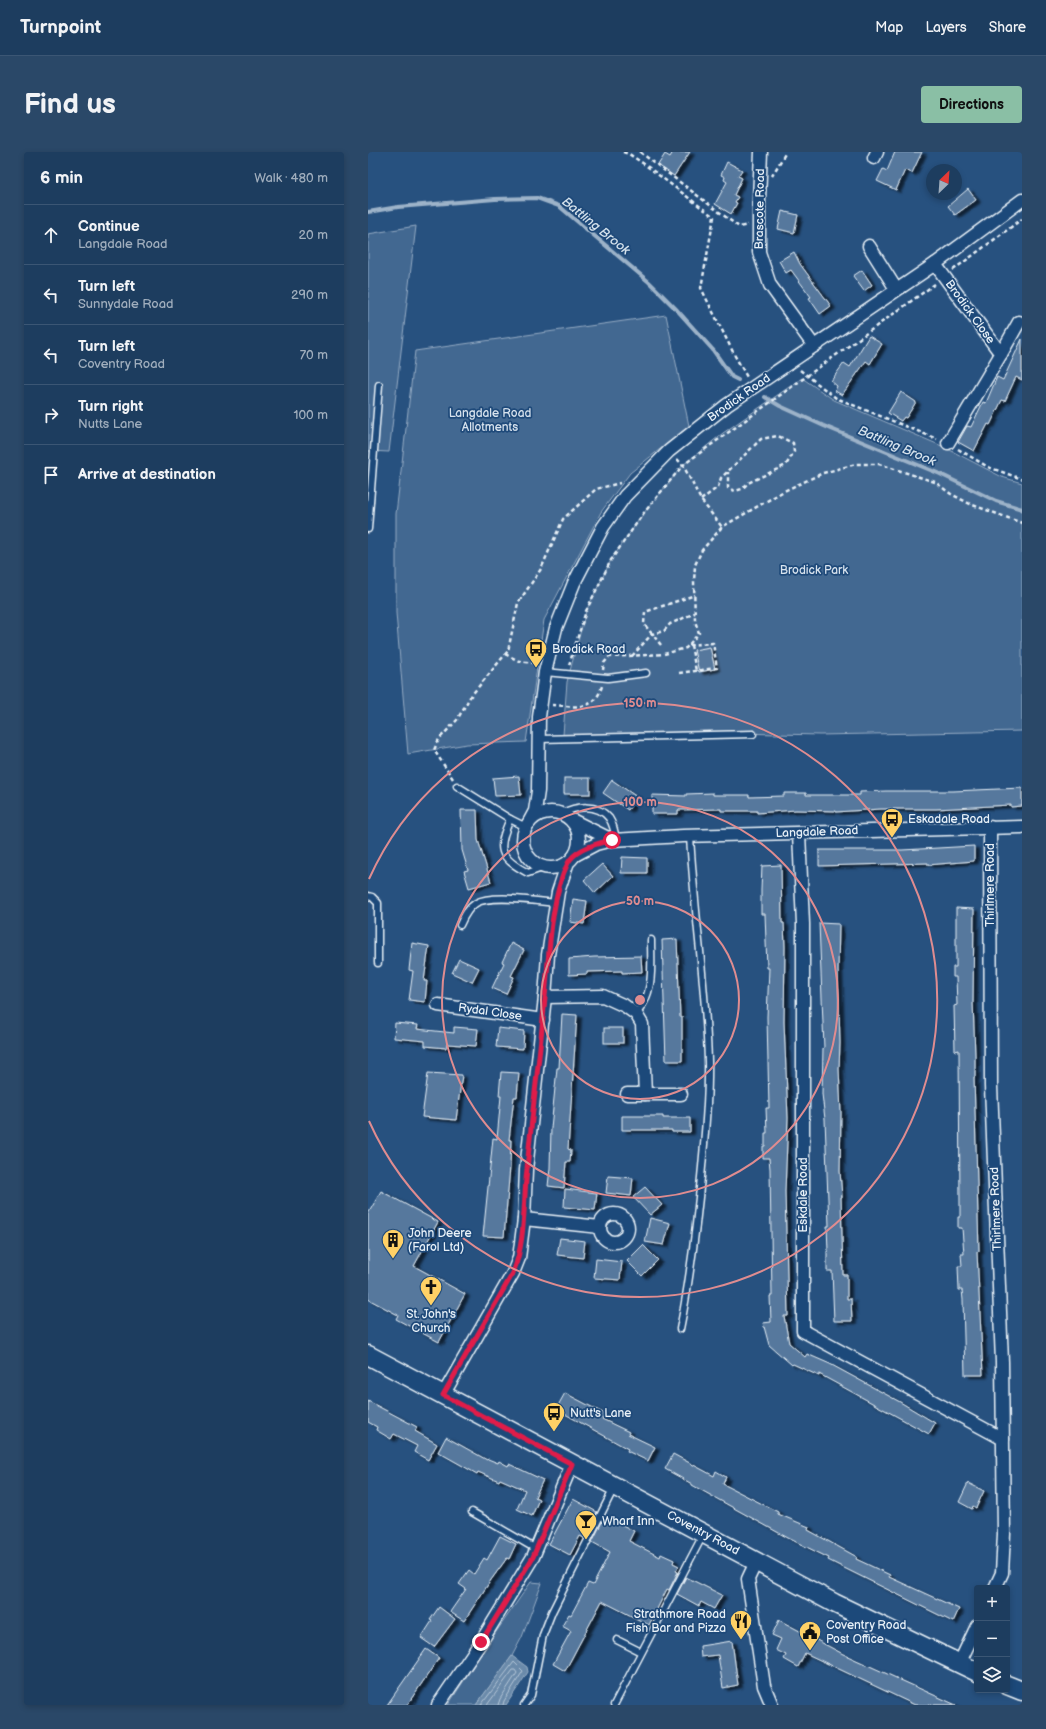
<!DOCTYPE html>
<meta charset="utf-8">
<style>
:root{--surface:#1d3d5f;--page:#2a4868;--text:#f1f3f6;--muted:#a0aebd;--line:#3b5674;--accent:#8abfa5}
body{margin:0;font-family:"Balsamiq Sans",sans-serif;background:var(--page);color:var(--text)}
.controls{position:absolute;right:12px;bottom:12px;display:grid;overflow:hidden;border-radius:4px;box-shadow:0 2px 6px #0003}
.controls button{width:36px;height:36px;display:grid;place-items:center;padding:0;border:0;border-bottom:1px solid var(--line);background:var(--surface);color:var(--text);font:20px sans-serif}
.compass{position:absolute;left:558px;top:12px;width:36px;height:36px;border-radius:50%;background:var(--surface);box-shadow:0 2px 6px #0003;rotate:25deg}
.stop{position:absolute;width:12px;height:12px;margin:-9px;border:3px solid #e11d48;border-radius:50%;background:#fff}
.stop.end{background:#e11d48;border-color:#fff;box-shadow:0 1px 4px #0008}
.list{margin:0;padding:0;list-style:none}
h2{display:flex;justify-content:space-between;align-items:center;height:52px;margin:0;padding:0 16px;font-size:17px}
h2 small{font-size:13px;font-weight:400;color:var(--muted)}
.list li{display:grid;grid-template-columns:26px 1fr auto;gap:12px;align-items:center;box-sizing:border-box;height:60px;padding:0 16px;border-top:1px solid var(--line)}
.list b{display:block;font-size:15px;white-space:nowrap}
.list p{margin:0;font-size:13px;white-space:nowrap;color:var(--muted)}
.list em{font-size:13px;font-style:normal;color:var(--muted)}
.icon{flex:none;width:22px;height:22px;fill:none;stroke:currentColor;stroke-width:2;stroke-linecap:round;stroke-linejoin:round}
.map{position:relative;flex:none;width:654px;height:1553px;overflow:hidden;border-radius:4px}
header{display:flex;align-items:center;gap:24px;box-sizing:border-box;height:56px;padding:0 20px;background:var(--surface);border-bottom:1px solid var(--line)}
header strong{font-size:19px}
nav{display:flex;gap:22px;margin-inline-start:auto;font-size:14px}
.intro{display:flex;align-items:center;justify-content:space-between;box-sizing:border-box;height:96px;padding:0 24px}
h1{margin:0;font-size:28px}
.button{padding:10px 18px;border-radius:4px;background:var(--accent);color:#111;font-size:14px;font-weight:700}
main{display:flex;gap:24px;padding:0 24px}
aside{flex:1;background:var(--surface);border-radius:4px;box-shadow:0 2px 6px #0003}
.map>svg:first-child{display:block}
</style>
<header>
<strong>Turnpoint</strong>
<nav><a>Map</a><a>Layers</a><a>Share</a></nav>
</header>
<div class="intro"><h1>Find us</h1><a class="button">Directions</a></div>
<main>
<aside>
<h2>6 min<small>Walk · 480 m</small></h2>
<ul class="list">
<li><svg class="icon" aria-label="ahead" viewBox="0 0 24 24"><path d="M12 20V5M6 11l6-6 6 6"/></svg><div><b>Continue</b><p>Langdale Road</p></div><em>20 m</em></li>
<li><svg class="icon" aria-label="left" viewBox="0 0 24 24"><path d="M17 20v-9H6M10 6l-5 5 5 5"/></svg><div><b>Turn left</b><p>Sunnydale Road</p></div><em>290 m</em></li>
<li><svg class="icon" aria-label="left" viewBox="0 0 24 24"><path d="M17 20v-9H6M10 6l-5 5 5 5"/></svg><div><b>Turn left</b><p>Coventry Road</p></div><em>70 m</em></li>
<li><svg class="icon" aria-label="right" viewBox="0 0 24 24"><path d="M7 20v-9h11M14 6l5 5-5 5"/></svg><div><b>Turn right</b><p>Nutts Lane</p></div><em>100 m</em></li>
<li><svg class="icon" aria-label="arrive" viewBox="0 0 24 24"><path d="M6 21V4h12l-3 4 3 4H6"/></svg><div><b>Arrive at destination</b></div></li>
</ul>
</aside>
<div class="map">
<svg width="654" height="1553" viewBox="0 0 654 1553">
<defs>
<filter id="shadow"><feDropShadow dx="4.5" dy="2.5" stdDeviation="1" flood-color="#0009"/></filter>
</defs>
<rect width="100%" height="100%" fill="#27517f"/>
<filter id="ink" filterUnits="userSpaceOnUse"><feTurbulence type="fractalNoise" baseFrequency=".025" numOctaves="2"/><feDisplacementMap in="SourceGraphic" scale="8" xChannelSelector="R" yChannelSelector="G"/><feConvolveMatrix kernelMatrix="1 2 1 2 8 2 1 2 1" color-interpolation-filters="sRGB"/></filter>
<g filter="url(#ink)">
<g fill="#436891" stroke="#96acc4">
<polygon points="48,74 21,300 0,299 0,82"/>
<polygon points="298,163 321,274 262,321 233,360 176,468 158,590 99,592 40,602 28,461 28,362 47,199"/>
<polygon points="434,226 466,248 576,295 634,325 654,331 654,579 452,583 323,580 195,583 199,530 218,459 243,408 275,362 315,313 355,281"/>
<polygon points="163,1430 174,1431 154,1485 144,1504 108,1553 80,1553 121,1490"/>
</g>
<polygon fill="#6b8aaa" stroke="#9db3c9" points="144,1504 159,1515 160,1520 138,1553 108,1553"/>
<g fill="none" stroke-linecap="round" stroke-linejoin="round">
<g stroke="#b6c8d9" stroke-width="1">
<polyline points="113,1553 146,1510 155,1519 136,1549 135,1553"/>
<polyline points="119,1553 145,1518 147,1518 149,1521 132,1547 130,1553"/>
</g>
<g stroke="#9db3c9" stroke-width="4">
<polyline points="0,60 30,55 127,47 169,46 191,54 281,130 309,158 345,198 364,225 370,228"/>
<polyline points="397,245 412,254 456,274 572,322 628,349 654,357"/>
</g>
</g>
<g fill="#57789d" stroke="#e8f1f8" filter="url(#shadow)">
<polygon points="305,0 322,0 306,24 290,13 297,2 302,5"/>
<polygon points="527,0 554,0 544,21 537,18 528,38 509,29 515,17 519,19"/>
<polygon points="359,10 374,18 370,24 374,26 366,43 370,45 367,50 369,51 363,62 347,52 359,30 356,28 357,25 353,23"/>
<polygon points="600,37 608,48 587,63 580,54"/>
<polygon points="414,59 430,63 426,81 410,77"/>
<polygon points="426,100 432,112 463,154 452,162 441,146 443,145 423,118 418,121 411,109"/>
<polygon points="494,118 504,133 496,139 485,124"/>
<polygon points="501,184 514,192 502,212 498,209 474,243 467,239 469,234 463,229 476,211 482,215"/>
<polygon points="654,187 654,228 648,225 637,249 634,248 622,273 620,272 606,299 590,290 599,274 603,275 615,250 618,251 629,225 635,228"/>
<polygon points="533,240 548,250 538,266 536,265 533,269 520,261"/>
<polygon points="342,495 347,517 331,520 326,498"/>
<polygon points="151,624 153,643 127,644 125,626"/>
<rect x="196" y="626" width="26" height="16"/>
<polygon points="244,628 269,645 260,658 235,641"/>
<polygon points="654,636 654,654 643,655 643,653 568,657 513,657 468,660 468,659 428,658 389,661 389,659 353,659 353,657 310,658 310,662 284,662 284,643 318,644 318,642 345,641 345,643 381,643 381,645 416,644 416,641 438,641 438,643 492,643 492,640 518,639 585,639"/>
<polygon points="93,658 109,658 110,688 123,730 101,736 96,719 100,718 94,698"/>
<polygon points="606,694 606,709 560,713 560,711 451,714 451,698 534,698"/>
<polygon points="254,705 279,706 279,721 253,721"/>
<polygon points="234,712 245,724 227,741 216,728"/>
<polygon points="413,713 414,771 416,771 417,795 416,870 420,966 417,1039 420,1164 416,1164 421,1191 437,1205 439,1202 462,1212 532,1250 567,1271 561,1282 451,1222 451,1224 425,1212 424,1213 401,1193 395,1171 403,1170 402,1144 404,1144 402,1017 401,1006 395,1006 395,994 397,994 397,981 399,981 398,956 401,956 399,865 401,816 399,816 397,762 393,762 393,738 394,714"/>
<polygon points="205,747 219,749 216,772 202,770"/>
<polygon points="588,756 606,757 605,850 607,903 607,925 606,925 611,1099 609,1100 615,1223 597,1223 595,1148 594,1138 591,1138 590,1114 594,1114 593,1102 596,1102 594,1076 590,1076 590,1065 592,1065 592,1054 591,898 587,899 586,854 589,853 588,825 585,825 585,815 588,815"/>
<polygon points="451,771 471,772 470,818 472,891 471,917 473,961 472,1019 474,1045 473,1045 475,1123 479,1123 479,1147 483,1147 484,1169 466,1169 464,1119 459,1119 459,1099 460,1099 459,1074 461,1074 457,967 454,942 455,896 456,896"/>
<polygon points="309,787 312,865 314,865 314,909 298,909 294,788"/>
<polygon points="44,791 61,794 56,829 59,829 57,850 41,848 45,819 41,818"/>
<polygon points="143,791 156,798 143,824 146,825 138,842 124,836 136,811 134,810"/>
<polygon points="273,804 274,820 254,821 254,819 219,820 219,822 201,823 201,807 226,805"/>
<polygon points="91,807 111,816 104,830 84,821"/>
<polygon points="194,862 209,863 200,997 203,998 202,1010 198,1010 196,1036 180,1034 182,1016 183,976 189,916 191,916"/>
<polygon points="27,871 50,873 49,877 86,881 86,875 110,877 108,894 79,892 78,896 67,895 57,894 57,889 26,886"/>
<polygon points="130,876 156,879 155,897 128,895"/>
<rect x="236" y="876" width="19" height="15"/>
<polygon points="133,920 151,921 149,945 146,945 141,988 143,988 142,1015 136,1085 115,1084 125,986 129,987 133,944 131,944"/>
<polygon points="60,921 94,923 88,968 54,965"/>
<polygon points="254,964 295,964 295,966 322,966 322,980 304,980 304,978 254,978"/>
<polygon points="240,1024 265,1026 263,1044 238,1041"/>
<polygon points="277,1035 294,1053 282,1063 265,1045"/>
<polygon points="197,1037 229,1041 227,1058 196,1055"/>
<polygon points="13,1039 70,1070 46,1114 97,1142 71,1190 28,1167 30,1163 0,1147 0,1062"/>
<polygon points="282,1066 302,1071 296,1093 277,1090"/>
<polygon points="192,1086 217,1089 215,1106 189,1103"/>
<polygon points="275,1093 290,1108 274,1124 259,1109"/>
<polygon points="228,1107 254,1110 252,1128 226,1126"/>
<polygon points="197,1241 237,1262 234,1267 261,1280 260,1282 287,1295 280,1309 259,1299 260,1297 188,1257"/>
<polygon points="0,1249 49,1275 47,1279 69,1292 60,1308 46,1300 49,1294 26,1282 23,1287 8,1278 9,1275 0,1270"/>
<polygon points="78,1285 119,1308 120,1307 130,1311 131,1309 140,1314 141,1312 175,1328 167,1345 171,1347 164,1364 149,1357 157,1338 132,1327 131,1329 110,1320 109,1322 70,1300"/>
<polygon points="305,1302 346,1324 348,1319 358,1325 355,1332 410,1360 410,1362 441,1375 440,1378 489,1405 488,1407 522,1423 521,1425 591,1457 585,1470 460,1408 461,1406 420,1386 324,1333 324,1332 297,1317"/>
<polygon points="600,1331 616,1339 608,1356 605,1354 604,1357 591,1350"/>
<polygon points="205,1347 229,1360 216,1386 212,1384 202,1403 181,1392"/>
<polygon points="237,1364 266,1379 261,1389 292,1405 293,1402 306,1408 305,1411 311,1414 308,1419 310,1420 301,1438 299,1437 281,1473 234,1449 197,1519 185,1512 203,1479 194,1474 201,1462 203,1463 220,1431 225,1433 242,1400 224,1390"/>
<polygon points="132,1384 148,1392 141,1407 139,1406 123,1428 96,1469 82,1460 98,1437 91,1432 101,1418 106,1422 116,1406 119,1408"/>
<polygon points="318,1425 354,1443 346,1457 333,1450 331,1454 309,1442"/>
<polygon points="71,1455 87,1467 66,1495 53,1486 64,1469 62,1468"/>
<polygon points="411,1468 475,1502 588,1553 547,1553 437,1501 430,1515 416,1507 418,1503 408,1498 413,1487 404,1483"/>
<polygon points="364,1489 370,1533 355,1536 350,1503 333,1505 332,1494"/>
<polygon points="58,1497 71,1506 54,1531 39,1553 19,1553"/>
</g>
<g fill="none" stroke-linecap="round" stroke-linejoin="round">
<g stroke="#e8f1f8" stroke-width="9">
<g id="lane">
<polyline points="0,377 11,233"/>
<polyline points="177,520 240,526 278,521"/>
<polyline points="171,587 385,582"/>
<polyline points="89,634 142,667 158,675"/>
<path d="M193 662C208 654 229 651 241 666 245 672 247 681 248 688"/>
<path d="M142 667C129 697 130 705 160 721L177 715"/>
<polyline points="0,744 4,745 10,751 10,811"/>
<path d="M92 773C96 764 100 756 108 751 123 742 170 749 188 751"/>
<path d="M268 862C287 841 283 814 283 788"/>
<path d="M312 1177C323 1123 329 1069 334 1015 337 980 341 945 340 909 338 834 326 759 322 684"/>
<polyline points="104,1360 168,1397"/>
<polyline points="249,1488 273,1500"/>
<polyline points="156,1553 163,1543 175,1483 184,1460 246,1336"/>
<polyline points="246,1553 335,1383"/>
</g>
</g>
<g stroke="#e8f1f8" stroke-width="15">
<g id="street">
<polyline points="393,0 391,47 391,100 402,133 446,194"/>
<polyline points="506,6 509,0"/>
<polyline points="501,94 528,137"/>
<polyline points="567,112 633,202 580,291"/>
<polyline points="633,202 651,170"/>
<circle cx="183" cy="688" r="28"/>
<polyline points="204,668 244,688"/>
<polyline points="160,672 167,659 170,639 171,565 177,520 188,476 206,431 235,375 257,344 301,299 359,253 567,112 654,48"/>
<polyline points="622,675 623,934 634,1210 636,1382 634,1421 627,1436"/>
<polyline points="431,681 435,772 435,1179 635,1287"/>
<polyline points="207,703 228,692 244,688 315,684 654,675"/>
<polyline points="177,845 235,844 257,854 268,862 274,872 277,942 259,942"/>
<polyline points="70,853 175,868"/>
<polyline points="277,942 313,942"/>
<circle cx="246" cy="1076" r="14"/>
<polyline points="156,1067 232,1075"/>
<polyline points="75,1243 145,1121 151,1106 156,1067 158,1018 177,845 180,803 190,740 200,710"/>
<polyline points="388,1410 380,1427 396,1534 404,1553"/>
<polyline points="591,1512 609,1474"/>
<polyline points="70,1553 113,1490 165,1405 204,1312"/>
</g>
</g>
<g stroke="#e8f1f8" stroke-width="21">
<g id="secondary">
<polyline points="0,1203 466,1451 609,1520"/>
<polyline points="639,1533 654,1539"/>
</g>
</g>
<g stroke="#e8f1f8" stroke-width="2.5" stroke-dasharray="4 3" stroke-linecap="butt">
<polyline points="255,0 261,2 276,12 346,65 333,136 367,204 379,225"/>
<polyline points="272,0 371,75 380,73"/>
<polyline points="404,24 418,0"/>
<polyline points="585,118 654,67"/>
<polyline points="432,218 468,246 569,287"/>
<polyline points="590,297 620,315 654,327"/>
<polyline points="309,307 315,313 333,348 354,375"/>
<polyline points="333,348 350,335 353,326 393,287 410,284 425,291 426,300 418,313 380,331 374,337 367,339 360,336 360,320"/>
<polyline points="293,493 276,472 277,460 327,443"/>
<polyline points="323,493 328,519"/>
<polyline points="137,502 151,509 166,511"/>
<polyline points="264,504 284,482 296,479 302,472 327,461"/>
<polyline points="201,513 218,459 243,408 275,362 315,313 567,132"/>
<polyline points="235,518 236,511 241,505 296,502 318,496 331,481 327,469 326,430 327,413 334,398 354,375 416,339 455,321 488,312 511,312 567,330 583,342 602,352 654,371"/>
<polyline points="311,521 349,516 345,491 321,493"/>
<path d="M184 553C206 554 226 561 234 534"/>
<polyline points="85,627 66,598 71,587 89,568 102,545 140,499 150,451 173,417 195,367 228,337 252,331"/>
</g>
<use href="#lane" stroke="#1f4a7a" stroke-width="6"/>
<use href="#street" stroke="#1f4a7a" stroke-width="12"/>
<use href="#secondary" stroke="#1f4a7a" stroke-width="18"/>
</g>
</g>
<g fill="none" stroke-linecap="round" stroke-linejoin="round" filter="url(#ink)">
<path stroke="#e11d48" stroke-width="5" d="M113 1490 165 1405 204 1312 75 1243 145 1121C158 1088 155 1052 159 1017 164 960 172 903 177 845 181 806 182 747 200 711 207 697 230 691 244 688"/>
</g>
<g fill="none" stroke="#df8c90" stroke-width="2">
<circle cx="272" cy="848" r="99"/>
<circle cx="272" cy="848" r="198"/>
<path d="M1 727A297 297 0 1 1 1 969"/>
</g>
<defs>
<g id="bus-pin" transform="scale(1.15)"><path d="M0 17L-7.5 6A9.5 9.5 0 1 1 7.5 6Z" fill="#ffd166" stroke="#1f4a7a"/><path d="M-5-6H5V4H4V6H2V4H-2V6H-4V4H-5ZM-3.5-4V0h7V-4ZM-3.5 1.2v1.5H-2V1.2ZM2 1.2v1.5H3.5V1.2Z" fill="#111"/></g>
<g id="building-pin" transform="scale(1.15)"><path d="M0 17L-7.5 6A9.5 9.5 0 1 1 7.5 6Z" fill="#ffd166" stroke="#1f4a7a"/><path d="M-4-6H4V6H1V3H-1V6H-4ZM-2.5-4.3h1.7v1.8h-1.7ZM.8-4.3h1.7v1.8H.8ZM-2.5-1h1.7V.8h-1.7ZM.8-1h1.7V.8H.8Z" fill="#111"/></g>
<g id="church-pin" transform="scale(1.15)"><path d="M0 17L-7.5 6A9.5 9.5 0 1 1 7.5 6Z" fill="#ffd166" stroke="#1f4a7a"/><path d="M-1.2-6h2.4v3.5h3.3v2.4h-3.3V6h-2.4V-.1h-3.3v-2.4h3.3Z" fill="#111"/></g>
<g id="bar-pin" transform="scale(1.15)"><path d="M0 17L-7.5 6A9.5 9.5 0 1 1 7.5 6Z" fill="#ffd166" stroke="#1f4a7a"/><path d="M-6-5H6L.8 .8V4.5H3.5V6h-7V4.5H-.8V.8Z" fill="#111"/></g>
<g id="restaurant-pin" transform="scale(1.15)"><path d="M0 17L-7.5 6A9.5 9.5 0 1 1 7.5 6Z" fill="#ffd166" stroke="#1f4a7a"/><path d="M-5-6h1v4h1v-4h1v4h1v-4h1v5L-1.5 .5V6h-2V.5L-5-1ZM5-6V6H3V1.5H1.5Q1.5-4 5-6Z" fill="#111"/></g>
<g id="civic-pin" transform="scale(1.15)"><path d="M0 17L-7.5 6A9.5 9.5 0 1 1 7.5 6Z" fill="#ffd166" stroke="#1f4a7a"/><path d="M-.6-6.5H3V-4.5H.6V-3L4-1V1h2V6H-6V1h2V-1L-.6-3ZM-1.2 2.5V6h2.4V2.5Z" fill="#111"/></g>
</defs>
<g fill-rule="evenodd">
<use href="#bus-pin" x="168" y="497"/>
<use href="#bus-pin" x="524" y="667"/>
<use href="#building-pin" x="25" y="1088"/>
<use href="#church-pin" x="63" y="1135"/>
<use href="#bus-pin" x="186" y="1261"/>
<use href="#bar-pin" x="218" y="1369"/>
<use href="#restaurant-pin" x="373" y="1469"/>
<use href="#civic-pin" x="442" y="1480"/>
</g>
<g text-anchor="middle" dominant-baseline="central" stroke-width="3.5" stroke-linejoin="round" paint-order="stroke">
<g font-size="12" fill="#e8f1f8" stroke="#1f4a7a">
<text transform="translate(392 57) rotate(-89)">Brascote Road</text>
<text transform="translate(602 160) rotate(54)">Brodick Close</text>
<text transform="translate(371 246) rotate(-35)">Brodick Road</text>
<text transform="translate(449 680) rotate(-2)">Langdale Road</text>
<text transform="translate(622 733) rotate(-90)">Thirlmere Road</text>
<text transform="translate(122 860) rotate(8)">Rydal Close</text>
<text transform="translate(435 1043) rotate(-90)">Eskdale Road</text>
<text transform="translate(628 1057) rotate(-92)">Thirlmere Road</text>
<text transform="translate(335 1381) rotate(28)">Coventry Road</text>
</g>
<g font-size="12" fill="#d8e3ee" stroke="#1f4a7a">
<text x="122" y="261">Langdale Road<tspan x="122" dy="14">Allotments</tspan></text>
<text x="446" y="418">Brodick Park</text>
</g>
<g font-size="12" fill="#e8f1f8" stroke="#1f4a7a" text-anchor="start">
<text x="184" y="497">Brodick Road</text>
<text x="540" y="667">Eskadale Road</text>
<text x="40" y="1081">John Deere<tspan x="40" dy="14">(Farol Ltd)</tspan></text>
<text x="63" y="1162" text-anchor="middle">St. John's<tspan x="63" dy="14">Church</tspan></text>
<text x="202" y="1261">Nutt's Lane</text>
<text x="234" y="1369">Wharf Inn</text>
<text x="358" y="1462" text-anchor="end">Strathmore Road<tspan x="358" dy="14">Fish Bar and Pizza</tspan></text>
<text x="458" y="1473">Coventry Road<tspan x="458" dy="14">Post Office</tspan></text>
</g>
<g font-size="13" font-style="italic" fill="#d5e2ec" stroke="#1f4a7a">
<text transform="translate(228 74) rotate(39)">Battling Brook</text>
<text transform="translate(529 294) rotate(23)">Battling Brook</text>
</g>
</g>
<circle cx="272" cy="848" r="6" fill="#df8c90" stroke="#1f4a7a" stroke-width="2"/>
<g font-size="12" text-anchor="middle" font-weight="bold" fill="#df8c90" stroke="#1f4a7a" stroke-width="3.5" stroke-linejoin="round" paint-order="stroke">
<text x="272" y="555">150 m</text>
<text x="272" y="654">100 m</text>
<text x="272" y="753">50 m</text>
</g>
</svg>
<div class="controls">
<button>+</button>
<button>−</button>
<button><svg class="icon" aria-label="layers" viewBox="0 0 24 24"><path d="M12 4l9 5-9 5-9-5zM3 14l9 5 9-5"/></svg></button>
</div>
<svg class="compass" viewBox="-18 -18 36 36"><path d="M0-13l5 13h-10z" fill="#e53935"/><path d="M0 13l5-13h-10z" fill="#a0aebd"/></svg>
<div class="stop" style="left:244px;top:688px"></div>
<div class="stop end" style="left:113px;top:1490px"></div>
</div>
</main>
